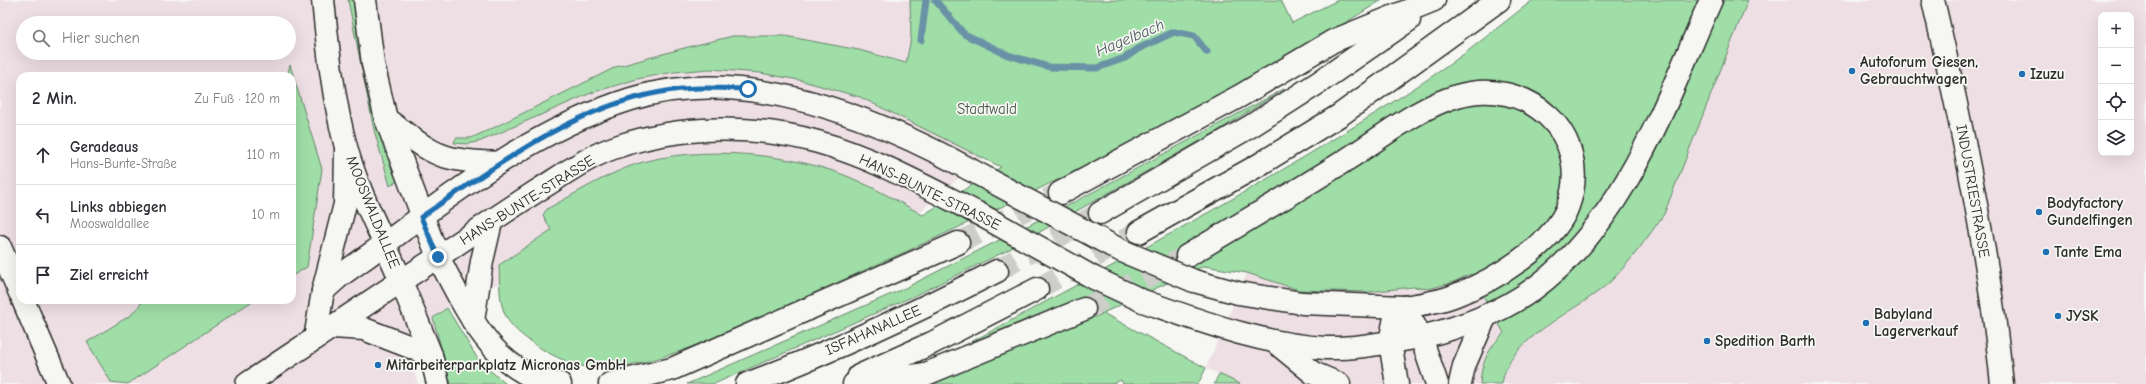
<!DOCTYPE html>
<html lang="de">
<meta charset="utf-8">
<style>
:root{--surface:#fff;--page:#f7f7f7;--text:#2b2b33;--muted:#7c7c81;--line:#e1e1e2}
body{margin:0;font-family:"Comic Neue",sans-serif;background:var(--page);color:var(--text)}
.controls{position:absolute;right:12px;top:12px;display:grid;overflow:hidden;border-radius:8px;box-shadow:0 4px 16px #0002}
.controls button{width:36px;height:36px;display:grid;place-items:center;padding:0;border:0;border-bottom:1px solid var(--line);background:var(--surface);color:var(--text);font:20px sans-serif}
.stop{position:absolute;width:12px;height:12px;margin:-9px;border:3px solid #1f6fb2;border-radius:50%;background:#fff}
.stop.end{background:#1f6fb2;border-color:#fff;box-shadow:0 1px 4px #0008}
.list{margin:0;padding:0;list-style:none}
h2{display:flex;justify-content:space-between;align-items:center;height:52px;margin:0;padding:0 16px;font-size:17px}
h2 small{font-size:13px;font-weight:400;color:var(--muted)}
.list li{display:grid;grid-template-columns:26px 1fr auto;gap:12px;align-items:center;box-sizing:border-box;height:60px;padding:0 16px;border-top:1px solid var(--line)}
.list b{display:block;font-size:15px;white-space:nowrap}
.list p{margin:0;font-size:13px;white-space:nowrap;color:var(--muted)}
.list em{font-size:13px;font-style:normal;color:var(--muted)}
.icon{flex:none;width:22px;height:22px;fill:none;stroke:currentColor;stroke-width:2;stroke-linecap:round;stroke-linejoin:round}
.map{position:relative;flex:none;width:2146px;height:384px;overflow:hidden}
.search{position:absolute;background:var(--surface);box-shadow:0 4px 16px #0002;left:16px;top:16px;width:280px;height:44px;display:flex;align-items:center;gap:10px;box-sizing:border-box;padding:0 14px;border-radius:22px;color:var(--muted);font-size:15px}
.panel{position:absolute;background:var(--surface);box-shadow:0 4px 16px #0002;left:16px;top:72px;width:280px;height:232px;border-radius:12px}
.map>svg:first-child{display:block}
</style>
<div class="map">
<svg width="2146" height="384" viewBox="0 0 2146 384">
<rect width="100%" height="100%" fill="#f6f6f2"/>
<filter id="ink" filterUnits="userSpaceOnUse"><feTurbulence type="fractalNoise" baseFrequency=".025" numOctaves="2"/><feDisplacementMap in="SourceGraphic" scale="8" xChannelSelector="R" yChannelSelector="G"/><feConvolveMatrix kernelMatrix="1 2 1 2 8 2 1 2 1" color-interpolation-filters="sRGB"/></filter>
<g filter="url(#ink)">
<g fill="#eedfe5" fill-rule="evenodd">
<path d="M0 0H910L911 38 906 63 859 50 785 36H733L616 67 493 128 471 138H456L481 141 591 93 637 79 674 72 710 69 760 73 799 80 860 97 982 157 919 213 855 179 772 157 745 154H689L666 156 637 164 543 215 551 230 499 265 500 283 447 308 433 318 440 342 409 358 418 384H0ZM23 23H289V53H23ZM20 76H292V300H20Z"/>
<path d="M1748 0H2146V384H1502L1504 372 1515 352 1527 340 1566 314 1611 281 1648 237 1664 214ZM2101 15H2131V153H2101Z"/>
<polygon points="1247,273 1299,290 1428,289 1451,283 1471,274 1504,333 1494,342 1489,350 1483,364 1480,384 1240,384 1206,368"/>
</g>
<g fill="#9fdea7" stroke="#658469">
<polygon points="348,0 355,0 381,129 397,181 390,186 374,130"/>
<path d="M910 0H1281L1292 23 1338 0H1382C1200 115 1004 209 807 296 748 322 645 378 582 366 560 362 520 339 508 320 498 305 500 282 499 265L551 230 543 215 547 209C576 193 605 175 636 164 698 144 797 153 856 180 879 190 901 203 923 215L1001 167 860 97 799 80 760 73 710 69 674 72 637 79 591 93 481 141 467 144 454 143 456 138H471L493 128 616 67 688 47 733 36H785L859 50 906 63 911 38Z"/>
<path d="M1533 0H1748L1664 214C1648 237 1631 261 1611 281 1578 312 1507 337 1502 384H1480C1481 363 1489 347 1504 333L1471 274 1451 283 1428 289 1414 287 1368 292 1299 290 1247 273 1204 266 1103 313 1206 368 1198 384H1123L1121 380 1113 384H932L1102 314 1081 301 974 343 971 342C1132 255 1294 170 1446 67 1476 46 1504 22 1533 0Z"/>
<polygon points="290,65 322,169 307,267 292,276 292,76 287,76"/>
<polygon points="1284,89 1216,132 1008,250 912,297 714,384 687,384 905,288 1080,199"/>
<polygon points="144,300 254,300 128,384 111,382 87,342 131,315"/>
<polygon points="447,308 479,361 506,384 451,384 433,318"/>
<polygon points="1219,374 1240,384 1214,384"/>
</g>
<g fill="none" stroke-linecap="round" stroke-linejoin="round">
<g stroke="#6b92a6" stroke-width="7">
<polyline points="935,0 964,34 1008,55 1049,67 1097,68 1125,58 1138,49 1174,32 1194,36 1207,52"/>
<polyline points="921,40 926,0"/>
</g>
<g stroke="#cdcdca" stroke-width="22" stroke-dasharray="22 11" stroke-linecap="butt">
<polyline points="958,243 1060,193"/>
<polyline points="997,271 1100,213"/>
<polyline points="1037,289 1139,232"/>
<polyline points="1084,309 1187,256"/>
</g>
<g stroke="#2b2b2b" stroke-width="25">
<g id="street">
<polyline points="0,247 20,293"/>
<polyline points="323,291 341,275 386,243"/>
<polyline points="23,300 59,384"/>
<polyline points="315,339 323,291 345,204 346,150"/>
<polyline points="247,384 401,281"/>
</g>
</g>
<g stroke="#2b2b2b" stroke-width="25">
<g id="secondary">
<path d="M1933 0C1962 126 1989 255 2002 384"/>
<polyline points="1404,307 1421,337 1437,384"/>
<polyline points="1397,308 1390,342 1397,384"/>
<polyline points="1275,342 1313,373 1339,384"/>
</g>
</g>
<g stroke="#2b2b2b" stroke-width="25">
<g id="primary">
<path d="M323 0C328 49 333 99 346 147 358 193 383 237 401 281 448 251 493 219 540 189 564 174 589 156 616 147 679 125 753 124 818 142 875 158 928 188 981 215"/>
<polyline points="365,0 373,64 386,119 438,257"/>
<path d="M386 119C405 132 425 151 447 157 464 162 482 162 499 163"/>
<path d="M386 243C460 187 541 127 631 99 742 64 872 116 969 169"/>
<polyline points="1238,293 1302,303 1404,307"/>
<path d="M1143 301C1203 322 1261 344 1325 348 1357 349 1389 342 1421 337"/>
</g>
</g>
<g stroke="#2b2b2b" stroke-width="25">
<g id="highway">
<polyline points="1060,193 1240,96 1333,41 1434,0"/>
<polyline points="1100,213 1251,126 1318,83 1409,20"/>
<polyline points="1139,232 1257,166 1340,115 1499,0"/>
<path d="M1187 256C1240 224 1294 193 1346 160 1381 138 1417 108 1457 96 1527 75 1594 135 1568 206 1554 245 1493 281 1456 295 1440 302 1421 304 1404 307"/>
<path d="M438 257C466 309 493 376 560 384"/>
<polyline points="401,281 431,355 438,384"/>
<polyline points="473,321 482,261 491,222"/>
<polyline points="333,327 364,329 431,355"/>
<path d="M1421 337C1459 328 1500 313 1532 290 1625 223 1666 101 1711 0"/>
<polyline points="859,376 932,343 1037,289"/>
<polyline points="610,384 672,369 958,243"/>
<path d="M747 384C832 352 916 312 997 271"/>
<polyline points="854,384 926,374 1084,309"/>
<polyline points="1460,384 1464,366 1486,315"/>
</g>
</g>
<use href="#street" stroke="#f6f6f2" stroke-width="22"/>
<use href="#secondary" stroke="#f6f6f2" stroke-width="22"/>
<use href="#primary" stroke="#f6f6f2" stroke-width="22"/>
<use href="#highway" stroke="#f6f6f2" stroke-width="22"/>
<g stroke="#2b2b2b" stroke-width="25" stroke-linecap="butt">
<g id="primary-bridge">
<polyline points="969,169 1120,250 1194,281 1238,293"/>
<polyline points="981,215 1094,278 1143,301"/>
</g>
</g>
<use href="#primary-bridge" stroke="#f6f6f2" stroke-width="22"/>
</g>
</g>
<g fill="none" stroke-linecap="round" stroke-linejoin="round" filter="url(#ink)">
<path stroke="#1f6fb2" stroke-width="5" d="M438 257 421 217C495 167 571 108 661 92 690 86 719 88 748 89"/>
</g>
<g fill="#1f6fb2" stroke="#f6f6f2" stroke-width="1.5">
<circle cx="1852" cy="71" r="4"/>
<circle cx="2022" cy="74" r="4"/>
<circle cx="2039" cy="212" r="4"/>
<circle cx="2046" cy="252" r="4"/>
<circle cx="2058" cy="316" r="4"/>
<circle cx="1866" cy="323" r="4"/>
<circle cx="1707" cy="341" r="4"/>
<circle cx="378" cy="365" r="4"/>
</g>
<g text-anchor="middle" dominant-baseline="central" stroke-width="3.5" stroke-linejoin="round" paint-order="stroke">
<g font-size="15" font-weight="bold" fill="#2b2b2b" stroke="#f6f6f2" text-anchor="start">
<text x="1860" y="62">Autoforum Giesen,<tspan x="1860" dy="17">Gebrauchtwagen</tspan></text>
<text x="2030" y="74">Izuzu</text>
<text x="2047" y="203">Bodyfactory<tspan x="2047" dy="17">Gundelfingen</tspan></text>
<text x="2054" y="252">Tante Ema</text>
<text x="1874" y="314">Babyland<tspan x="1874" dy="17">Lagerverkauf</tspan></text>
<text x="2066" y="316">JYSK</text>
<text x="1715" y="341">Spedition Barth</text>
<text x="386" y="365">Mitarbeiterparkplatz Micronas GmbH</text>
</g>
<g font-size="15" fill="#48584a" stroke="#f6f6f2">
<text x="987" y="109">Stadtwald</text>
</g>
<g font-size="15" fill="#2b2b2b" stroke="#f6f6f2">
<text transform="translate(1973 191) rotate(80)">INDUSTRIESTRASSE</text>
<text transform="translate(930 192) rotate(26)">HANS-BUNTE-STRASSE</text>
<text transform="translate(527 200) rotate(-32)">HANS-BUNTE-STRASSE</text>
<text transform="translate(373 212) rotate(68)">MOOSWALDALLEE</text>
<text transform="translate(873 330) rotate(-24)">ISFAHANALLEE</text>
</g>
<g font-size="16" font-style="italic" fill="#46565e" stroke="#f6f6f2">
<text transform="translate(1130 38) rotate(-23)">Hagelbach</text>
</g>
</g>
</svg>
<div class="controls">
<button>+</button>
<button>−</button>
<button><svg class="icon" aria-label="locate" viewBox="0 0 24 24"><circle cx="12" cy="12" r="6"/><path d="M12 2v4M12 18v4M2 12h4M18 12h4"/></svg></button>
<button><svg class="icon" aria-label="layers" viewBox="0 0 24 24"><path d="M12 4l9 5-9 5-9-5zM3 14l9 5 9-5"/></svg></button>
</div>
<div class="stop" style="left:748px;top:89px"></div>
<div class="stop end" style="left:438px;top:257px"></div>
<div class="search"><svg class="icon" aria-label="search" viewBox="0 0 24 24"><circle cx="10" cy="10" r="6"/><path d="M15 15l6 6"/></svg>Hier suchen</div>
<section class="panel">
<h2>2 Min.<small>Zu Fuß · 120 m</small></h2>
<ul class="list">
<li><svg class="icon" aria-label="ahead" viewBox="0 0 24 24"><path d="M12 20V5M6 11l6-6 6 6"/></svg><div><b>Geradeaus</b><p>Hans-Bunte-Straße</p></div><em>110 m</em></li>
<li><svg class="icon" aria-label="left" viewBox="0 0 24 24"><path d="M17 20v-9H6M10 6l-5 5 5 5"/></svg><div><b>Links abbiegen</b><p>Mooswaldallee</p></div><em>10 m</em></li>
<li><svg class="icon" aria-label="arrive" viewBox="0 0 24 24"><path d="M6 21V4h12l-3 4 3 4H6"/></svg><div><b>Ziel erreicht</b></div></li>
</ul>
</section>
</div>
